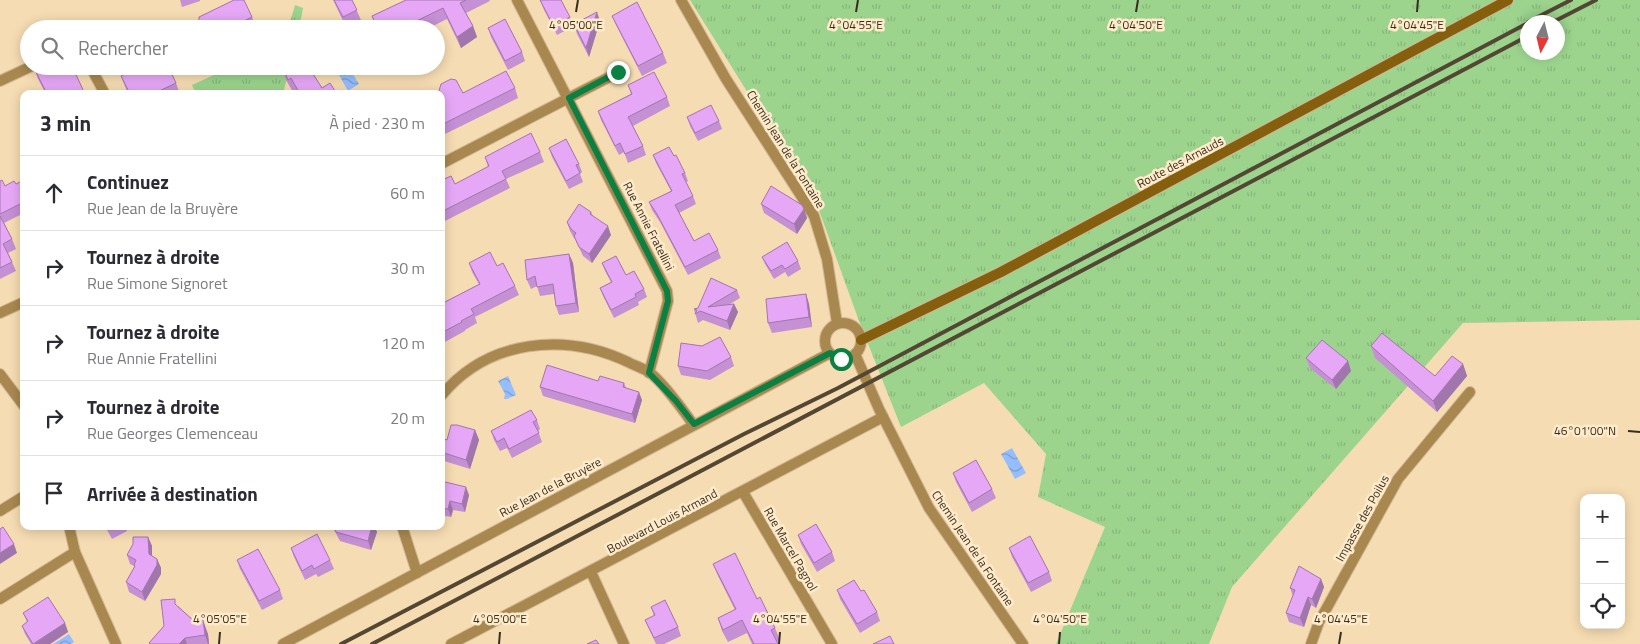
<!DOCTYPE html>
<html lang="fr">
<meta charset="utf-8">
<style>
:root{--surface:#fff;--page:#f2f2f3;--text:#2b2b33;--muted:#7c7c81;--line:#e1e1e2}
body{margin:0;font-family:"Titillium Web",sans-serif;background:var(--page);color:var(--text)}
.controls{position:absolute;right:15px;bottom:15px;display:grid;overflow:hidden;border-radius:10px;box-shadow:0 2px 12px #0003}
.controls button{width:45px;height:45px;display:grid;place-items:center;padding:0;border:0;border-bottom:1px solid var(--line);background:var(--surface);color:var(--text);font:25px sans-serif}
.compass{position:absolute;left:1520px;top:15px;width:45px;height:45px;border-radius:50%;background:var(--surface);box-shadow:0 2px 12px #0003;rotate:187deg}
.stop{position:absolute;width:15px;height:15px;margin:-11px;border:4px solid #0b8043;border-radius:50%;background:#fff}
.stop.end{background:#0b8043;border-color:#fff;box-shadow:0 1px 5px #0008}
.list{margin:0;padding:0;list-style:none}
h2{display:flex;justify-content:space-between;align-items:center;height:65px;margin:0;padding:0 20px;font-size:21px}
h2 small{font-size:16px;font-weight:400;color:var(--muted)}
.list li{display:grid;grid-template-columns:32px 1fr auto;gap:15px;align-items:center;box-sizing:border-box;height:75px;padding:0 20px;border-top:1px solid var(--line)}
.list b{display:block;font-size:19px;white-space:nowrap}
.list p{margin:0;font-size:16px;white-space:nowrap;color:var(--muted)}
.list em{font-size:16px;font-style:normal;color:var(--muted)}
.icon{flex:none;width:28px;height:28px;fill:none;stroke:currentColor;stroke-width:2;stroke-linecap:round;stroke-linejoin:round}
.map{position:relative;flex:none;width:1640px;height:644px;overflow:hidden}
.search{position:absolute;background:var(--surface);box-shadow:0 2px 12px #0003;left:20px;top:20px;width:425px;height:55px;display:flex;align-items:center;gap:12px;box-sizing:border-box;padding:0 18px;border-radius:28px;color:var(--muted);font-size:19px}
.panel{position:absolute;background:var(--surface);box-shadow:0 2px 12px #0003;left:20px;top:90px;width:425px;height:440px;border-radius:10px}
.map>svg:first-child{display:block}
</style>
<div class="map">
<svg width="1640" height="644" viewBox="0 0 1640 644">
<defs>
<pattern id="grass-tufts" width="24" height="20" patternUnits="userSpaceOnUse" patternTransform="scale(1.25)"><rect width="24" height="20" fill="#9cd48e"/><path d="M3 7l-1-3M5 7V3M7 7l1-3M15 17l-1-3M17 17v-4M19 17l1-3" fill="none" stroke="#87b67a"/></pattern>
<pattern id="water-waves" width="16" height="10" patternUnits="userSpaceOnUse" patternTransform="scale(1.25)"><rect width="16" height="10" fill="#96befe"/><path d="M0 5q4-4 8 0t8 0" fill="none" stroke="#7b9bcd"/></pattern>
</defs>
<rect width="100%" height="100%" fill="#f6dcb3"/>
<g fill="url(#grass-tufts)" fill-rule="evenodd">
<path d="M690 0H1640V320L1463 323 1232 587 1209 644H1056L1105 527 1038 497 1046 454 984 383 901 427 859 321 816 202ZM1528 22H1558V52H1528Z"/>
<polygon points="295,5 303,8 299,29 288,29"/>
<polygon points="233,66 290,66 283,94 196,94 192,85"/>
</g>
<g fill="url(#water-waves)">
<polygon points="334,66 348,66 359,84 348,91"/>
<polygon points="508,376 516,395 507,399 504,399 505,394 498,381"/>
<polygon points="1012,448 1026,473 1015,479 1001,454"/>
<polygon points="69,634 74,642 71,644 53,644"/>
</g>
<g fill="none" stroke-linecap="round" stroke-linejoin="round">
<g stroke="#d0b995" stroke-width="12">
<g id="street">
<polyline points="517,0 667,291 668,301 649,373"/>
<polyline points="681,0 726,79 814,216 827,259 837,323"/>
<polyline points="90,66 105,94"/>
<polyline points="0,81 32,66"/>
<polyline points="441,164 619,72"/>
<polyline points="0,313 24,302"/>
<circle cx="843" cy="341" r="18"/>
<polyline points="855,354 879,409 929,508 1023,644"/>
<polyline points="0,374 24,406"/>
<path d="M441 396C488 339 565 332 628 362 635 366 643 368 649 372 663 382 683 410 693 424"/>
<polyline points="743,492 832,644"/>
<polyline points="0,511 24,496"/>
<polyline points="69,526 75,552 116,644"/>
<polyline points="402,526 417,573"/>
<polyline points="591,572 624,644"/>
<polyline points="0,599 75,552"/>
<polyline points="283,644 830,353"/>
<polyline points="451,644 883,417"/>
<polyline points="1311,644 1319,622 1398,479 1470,392"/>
</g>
</g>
<g stroke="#d0b995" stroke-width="12">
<polyline id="secondary" points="861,340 1001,272 1508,0"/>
</g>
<use href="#street" stroke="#a98850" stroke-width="10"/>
<use href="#secondary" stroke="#855e0e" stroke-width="10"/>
<g stroke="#534733" stroke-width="4">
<polyline points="1528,22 1571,0"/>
<polyline points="1553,22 1596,0"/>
<polyline points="341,644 744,434 838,388 1528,23"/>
<polyline points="372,644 1528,36"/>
</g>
</g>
<g fill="#c690d4">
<polygon points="180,0 200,0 200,1 182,7"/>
<polygon points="333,0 352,0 361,20 346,27"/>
<polygon points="406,0 489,0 490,1 466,13 473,26 477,37 461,48 447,19 427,29 377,29 372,16"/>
<polygon points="540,0 570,17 574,26 557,35 544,10"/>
<polygon points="612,16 663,53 667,63 642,76 616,25"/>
<polygon points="252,17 257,29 201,29 199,23"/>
<polygon points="600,21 589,57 577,34 574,24"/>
<polygon points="488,28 522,52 525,61 508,70 491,37"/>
<polygon points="282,66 313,66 311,71 322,88 337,94 297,94 295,91 293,92 286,80"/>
<polygon points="35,70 85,94 46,94 38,79"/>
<polygon points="121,76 176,83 180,94 128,94"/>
<polygon points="628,85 667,97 670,106 633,126 643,146 646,155 628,163 624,152 619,155 601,120 598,111 631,94"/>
<polygon points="515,88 518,98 441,136 441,94"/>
<polygon points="687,117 719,121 722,129 698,141 690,126"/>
<polygon points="549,148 579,164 582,172 580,174 583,182 569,189 552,157"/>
<polygon points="540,152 544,162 506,179 510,188 441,223 441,178 442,180 455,184 488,167 485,157"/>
<polygon points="653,155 674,156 685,173 688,181 686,182 693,196 696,204 679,213 694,241 718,250 721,258 688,275 660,222 652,210 649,202 671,191 656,163"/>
<polygon points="24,180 24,213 4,223 12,239 16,249 8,253 16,271 0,279 0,181 5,186 16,184"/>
<polygon points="761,204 804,209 807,218 797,234 764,213"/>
<polygon points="591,212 593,216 611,235 592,263 583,256 575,239 574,238 570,231 567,222"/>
<polygon points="569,254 573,263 579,312 559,315 556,306 554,294 540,296 537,286 531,289 527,280"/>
<polygon points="762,257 798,261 801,269 788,277 785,272 774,279 765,264"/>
<polygon points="469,263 497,266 515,286 519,295 475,317 477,323 465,330 465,331 443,343 441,340 441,304 479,284 472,272"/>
<polygon points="602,263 626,275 644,289 647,297 638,302 639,305 614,318 603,296 600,288 611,282 605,271"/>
<polygon points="737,290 740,298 730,304 734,304 738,312 730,330 703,320 698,323 694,309 698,308"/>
<polygon points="806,294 809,304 812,327 772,333 768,323"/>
<polygon points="1371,346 1435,376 1463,364 1467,376 1437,412 1375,358"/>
<polygon points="731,357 734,366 710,380 681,375 678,366"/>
<polygon points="1306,358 1348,361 1351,371 1336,389 1310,368"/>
<polygon points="598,381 624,383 626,388 642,400 635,423 543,396 540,387"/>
<polygon points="537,420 540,429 538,431 542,442 512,458 507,448 500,451 494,440 491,431"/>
<polygon points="475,430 479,440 470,469 441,460 441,438 447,440"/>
<polygon points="953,473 992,489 996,498 972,512 956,482"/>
<polygon points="441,481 469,495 465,512 453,510 451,517 441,515"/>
<polygon points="105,526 125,526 127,531 112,539"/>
<polygon points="332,526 374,526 377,532 371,550 340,541"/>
<polygon points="798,535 832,552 835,561 817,572 801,544"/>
<polygon points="148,537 152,546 152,556 157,559 161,568 161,574 145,601 129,592 126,582 134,567 134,566 130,564 127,555"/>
<polygon points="291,548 330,560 334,569 318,577 316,574 305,580 294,557"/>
<polygon points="1009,548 1049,572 1052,581 1031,592 1012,557"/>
<polygon points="237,560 280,590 283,599 262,610 240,569"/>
<polygon points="713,564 757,599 775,628 780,640 777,642 778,644 752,644 747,633 728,642 722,631 718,618 735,610 718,576"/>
<polygon points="1321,579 1324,587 1316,608 1311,605 1304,627 1289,622 1286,613 1293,596 1290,588"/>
<polygon points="837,590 861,591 877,612 880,621 860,633 840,599"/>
<polygon points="178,606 208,634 209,644 150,644 149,643 164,626"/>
<polygon points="651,607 678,627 681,636 664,644 656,644 649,629 645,620 654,616"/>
<polygon points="23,613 65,623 68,632 50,644 31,644 25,634 22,626 27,622"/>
</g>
<g fill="#a176ac">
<polygon points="597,12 600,21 589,57 586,48"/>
<polygon points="473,26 477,37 461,48 457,37"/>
<polygon points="307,66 313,66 310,75"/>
<polygon points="804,209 807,218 797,234 794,224"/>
<polygon points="608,226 611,235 592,263 589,254"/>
<polygon points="569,254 573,263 579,312 576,303"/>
<polygon points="806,294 809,304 812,327 809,317"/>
<polygon points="734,304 738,312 730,330 727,321"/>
<polygon points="1348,361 1351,371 1336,389 1332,380"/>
<polygon points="1463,364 1467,376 1437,412 1433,401"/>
<polygon points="639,392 642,400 635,423 632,414"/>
<polygon points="475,430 479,440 470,469 466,460"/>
<polygon points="466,487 469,495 465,512 462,504"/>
<polygon points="450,501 453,510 451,517 448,509"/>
<polygon points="372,526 374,526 377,532 371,550 368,541"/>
<polygon points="148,537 152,546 152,563 149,554"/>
<polygon points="14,544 17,553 0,564 0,553"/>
<polygon points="157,559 161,568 161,574 145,601 142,592"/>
<polygon points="1321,579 1324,587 1316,608 1312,599"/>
<polygon points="1308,597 1311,605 1304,627 1300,618"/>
<polygon points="203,620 208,634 209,644 208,644 205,635"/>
<polygon points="65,623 68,632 50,644 34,644"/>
<polygon points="185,638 187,644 179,644"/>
</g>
<g fill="#e6a8f6" stroke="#a176ac">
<polygon points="234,0 244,0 252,17 242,22 245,29 202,29 199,23 199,17"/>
<polygon points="334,0 352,0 357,10 343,17"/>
<polygon points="406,0 466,0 460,3 473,26 457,37 443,8 400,29 378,29 372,16"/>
<polygon points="540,0 561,0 570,17 553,25"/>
<polygon points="637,2 663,53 638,66 612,16"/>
<polygon points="597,12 586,48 574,24"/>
<polygon points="505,19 522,52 505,61 488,28"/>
<polygon points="42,66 72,66 85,94 47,94 35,70"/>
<polygon points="140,66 168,66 176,83 153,94 130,94 121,76"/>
<polygon points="282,66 308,66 322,88 330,83 337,94 300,94 291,78 288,80"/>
<polygon points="506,71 515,88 441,125 441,94 438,94 441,84 451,79 456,80 463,93"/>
<polygon points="654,72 667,97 628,117 643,146 625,154 620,143 615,146 598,111 632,94 628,85"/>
<polygon points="711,105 719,121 695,133 687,117"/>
<polygon points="531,133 540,152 502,171 506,179 441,212 441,178 442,180 451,176 455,184 489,166 485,157"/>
<polygon points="566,139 579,164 576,165 580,173 566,181 549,148"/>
<polygon points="669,147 674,156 676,155 685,173 682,174 693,196 675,205 694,241 709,233 718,250 685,267 657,214 649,202 672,191 653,155"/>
<polygon points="2,180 5,186 14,181 16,184 24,180 24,202 0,214 0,181"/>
<polygon points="771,186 802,205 804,209 794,224 761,204"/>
<polygon points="579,204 591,212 590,214 608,226 589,254 579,247 574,236 576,233 571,229 567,222"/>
<polygon points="0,216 12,239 3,244 12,262 0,268"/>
<polygon points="787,242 798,261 785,269 782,265 771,271 762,257"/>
<polygon points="490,252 497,266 503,263 515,286 471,309 474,314 461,321 462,322 441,333 441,304 480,284 469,263"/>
<polygon points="569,254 576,303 556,306 553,284 537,287 535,276 527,280 525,260"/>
<polygon points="616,256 626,275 634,271 644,289 635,294 636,297 611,310 600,288 612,282 602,263"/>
<polygon points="711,278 737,290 708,307 734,304 727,321 700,311 695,314 697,310 694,309 698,308"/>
<polygon points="806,294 809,317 768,323 766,299"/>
<polygon points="1382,333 1435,376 1452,356 1463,364 1433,401 1371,346"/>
<polygon points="720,337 731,357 707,371 678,366 681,343 702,346"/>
<polygon points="1322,340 1348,361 1332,380 1306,358"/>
<polygon points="547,365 598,381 600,376 624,383 623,387 639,392 632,414 540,387"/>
<polygon points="531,410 537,420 533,422 539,433 509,449 504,438 497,442 491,431"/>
<polygon points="451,425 457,425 475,430 466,460 441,452 441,438 447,440"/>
<polygon points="976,460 992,489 969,503 953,473"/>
<polygon points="441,481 466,487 462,504 450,501 448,509 441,508"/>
<polygon points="816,524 832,552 814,563 798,535"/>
<polygon points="106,526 116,526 108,530"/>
<polygon points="333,526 372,526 368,541 336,532"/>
<polygon points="3,527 14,544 0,553 0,529"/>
<polygon points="317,534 330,560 314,569 312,565 302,571 291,548"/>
<polygon points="1030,536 1049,572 1028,583 1009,548"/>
<polygon points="133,537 148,537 149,554 157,559 157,565 142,592 126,582 135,566 134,565 136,560 127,555 133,544"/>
<polygon points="258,549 280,590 259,601 237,560"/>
<polygon points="735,553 757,599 760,597 775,628 771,630 778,644 754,644 742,620 723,630 718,618 736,609 713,564"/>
<polygon points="1299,566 1321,579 1312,599 1308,597 1300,618 1286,613 1295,590 1290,588"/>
<polygon points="854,580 861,591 864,590 877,612 857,624 837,590"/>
<polygon points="48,597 65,623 33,644 22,626 28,621 23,613"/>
<polygon points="175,599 175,604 194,621 203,620 205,635 185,638 179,644 151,644 149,643 164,626 161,600"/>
<polygon points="665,600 678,627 654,638 645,620 655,615 651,607"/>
<polygon points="890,636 894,644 873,644"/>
<polygon points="596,640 599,644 587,644"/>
</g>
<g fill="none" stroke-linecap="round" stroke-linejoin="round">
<polyline stroke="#0b8043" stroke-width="6" points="618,72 569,98 667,291 668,301 649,373 676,401 694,424 830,353 841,359"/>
</g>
<path fill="none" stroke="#382e1e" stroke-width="2" d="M576 12 578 0M856 12 858 0M1136 12 1138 0M1417 12 1418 0M1628 431 1640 432M219 644 220 632M499 644 500 632M779 644 780 632M1059 644 1060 632M1339 644 1341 632"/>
<g text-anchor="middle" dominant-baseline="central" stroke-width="5" stroke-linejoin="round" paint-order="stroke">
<g font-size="12" fill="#382e1e" stroke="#ffeaca">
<text transform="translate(786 149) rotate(58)">Chemin Jean de la Fontaine</text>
<text transform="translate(1180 162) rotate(-28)">Route des Arnauds</text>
<text transform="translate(649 226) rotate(63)">Rue Annie Fratellini</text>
<text transform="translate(550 487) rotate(-28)">Rue Jean de la Bruyère</text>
<text transform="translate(1362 518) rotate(-61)">Impasse des Poilus</text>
<text transform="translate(662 521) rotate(-28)">Boulevard Louis Armand</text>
<text transform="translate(973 548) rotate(56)">Chemin Jean de la Fontaine</text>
<text transform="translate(791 549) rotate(60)">Rue Marcel Pagnol</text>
</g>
</g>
<g font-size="12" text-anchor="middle" fill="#382e1e" stroke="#ffeaca" stroke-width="5" stroke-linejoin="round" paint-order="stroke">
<text x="576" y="29">4°05'00"E</text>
<text x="856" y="29">4°04'55"E</text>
<text x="1136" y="29">4°04'50"E</text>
<text x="1417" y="29">4°04'45"E</text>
<text x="1585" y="435">46°01'00"N</text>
<text x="220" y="623">4°05'05"E</text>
<text x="500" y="623">4°05'00"E</text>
<text x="780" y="623">4°04'55"E</text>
<text x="1060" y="623">4°04'50"E</text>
<text x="1341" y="623">4°04'45"E</text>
</g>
</svg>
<div class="controls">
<button>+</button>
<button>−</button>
<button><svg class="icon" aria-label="locate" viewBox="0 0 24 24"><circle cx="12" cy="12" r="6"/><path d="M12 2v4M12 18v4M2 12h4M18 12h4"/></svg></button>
</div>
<svg class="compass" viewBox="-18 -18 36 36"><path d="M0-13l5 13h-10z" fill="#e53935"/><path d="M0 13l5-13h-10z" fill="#7c7c81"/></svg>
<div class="stop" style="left:841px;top:359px"></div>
<div class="stop end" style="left:618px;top:72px"></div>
<div class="search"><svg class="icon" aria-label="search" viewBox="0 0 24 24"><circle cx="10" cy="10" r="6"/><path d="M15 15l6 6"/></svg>Rechercher</div>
<section class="panel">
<h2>3 min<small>À pied · 230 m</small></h2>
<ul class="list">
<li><svg class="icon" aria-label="ahead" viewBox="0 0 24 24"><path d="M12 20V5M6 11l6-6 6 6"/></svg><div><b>Continuez</b><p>Rue Jean de la Bruyère</p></div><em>60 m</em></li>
<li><svg class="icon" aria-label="right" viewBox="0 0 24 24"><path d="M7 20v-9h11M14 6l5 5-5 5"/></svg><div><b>Tournez à droite</b><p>Rue Simone Signoret</p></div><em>30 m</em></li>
<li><svg class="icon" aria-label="right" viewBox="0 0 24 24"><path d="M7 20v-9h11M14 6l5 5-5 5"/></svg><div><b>Tournez à droite</b><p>Rue Annie Fratellini</p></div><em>120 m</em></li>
<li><svg class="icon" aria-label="right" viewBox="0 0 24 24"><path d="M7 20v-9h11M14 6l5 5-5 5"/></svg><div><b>Tournez à droite</b><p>Rue Georges Clemenceau</p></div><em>20 m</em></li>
<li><svg class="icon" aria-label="arrive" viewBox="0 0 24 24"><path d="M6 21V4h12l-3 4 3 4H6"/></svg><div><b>Arrivée à destination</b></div></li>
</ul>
</section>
</div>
